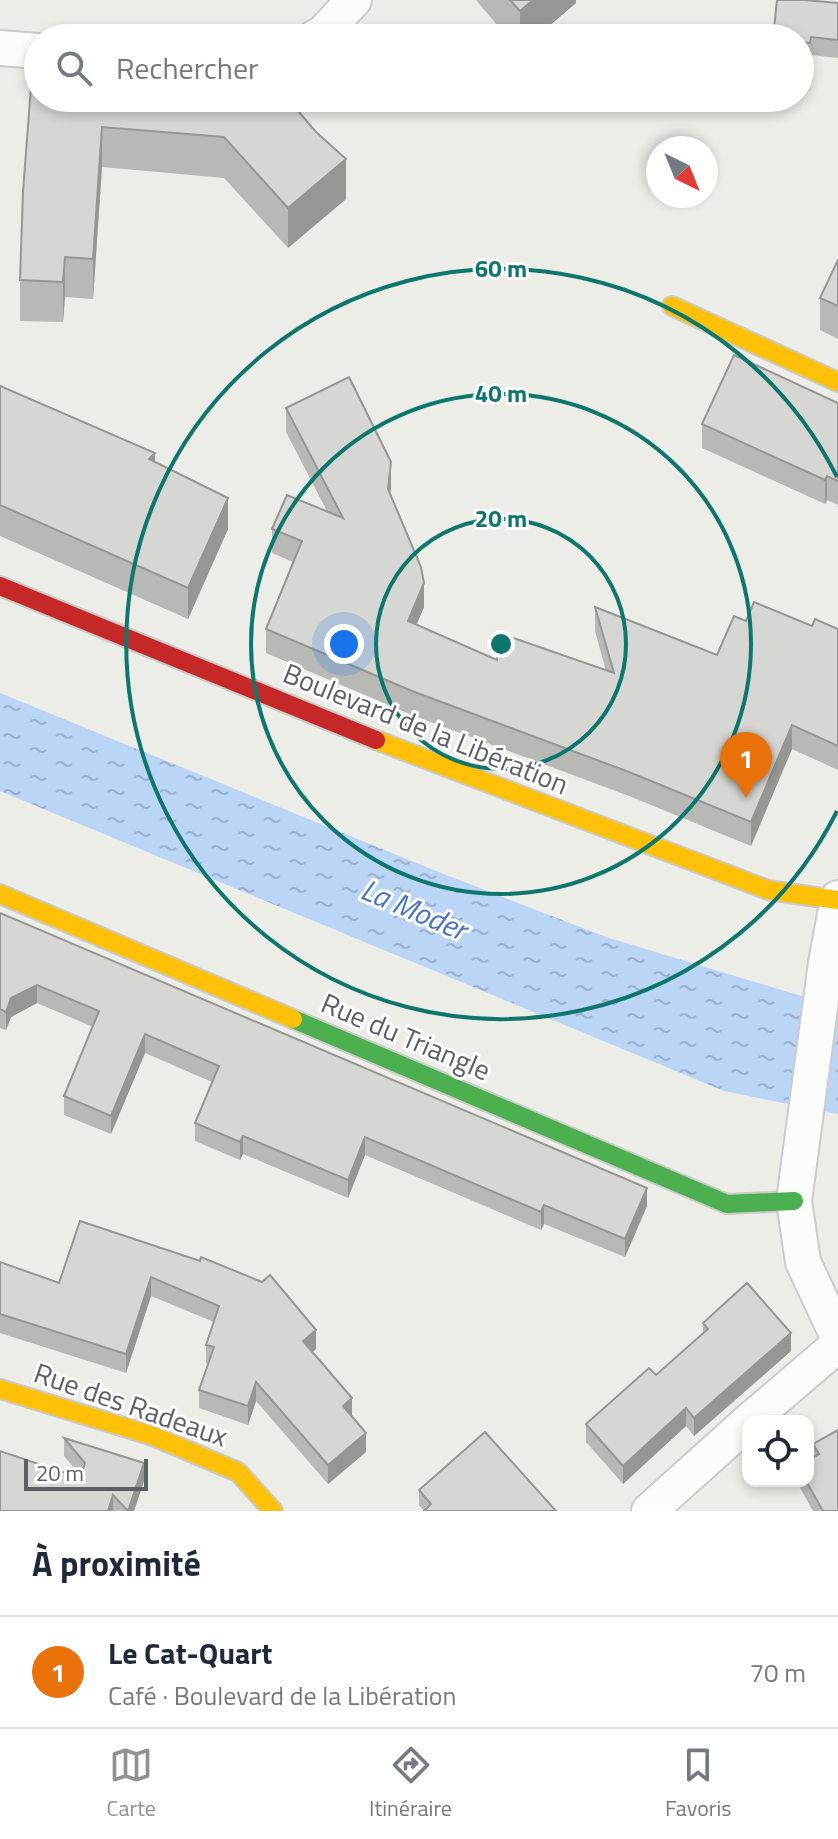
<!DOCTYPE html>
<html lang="fr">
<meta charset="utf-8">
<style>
:root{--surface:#fff;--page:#f6f6f7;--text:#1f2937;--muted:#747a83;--line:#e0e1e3;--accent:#8f9193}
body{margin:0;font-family:"Titillium Web",sans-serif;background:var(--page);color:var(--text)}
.controls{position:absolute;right:24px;bottom:24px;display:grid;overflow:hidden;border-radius:16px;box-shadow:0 4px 12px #0003}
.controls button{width:72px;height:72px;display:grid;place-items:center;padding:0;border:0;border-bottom:2px solid var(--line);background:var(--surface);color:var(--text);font:40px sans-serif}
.compass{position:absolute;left:646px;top:136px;width:72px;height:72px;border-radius:50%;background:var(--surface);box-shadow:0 4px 12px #0003;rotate:137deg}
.scale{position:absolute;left:24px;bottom:20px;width:124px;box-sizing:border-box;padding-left:8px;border:4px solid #5d5f66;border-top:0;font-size:22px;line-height:28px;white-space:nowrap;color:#5d5f66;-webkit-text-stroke:6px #fff;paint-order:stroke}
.you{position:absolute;left:344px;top:644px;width:28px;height:28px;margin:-20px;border:6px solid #fff;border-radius:50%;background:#1a73e8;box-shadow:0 0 0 12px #1a73e833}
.badge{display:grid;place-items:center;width:52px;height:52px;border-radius:50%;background:var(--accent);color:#fff;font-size:26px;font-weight:700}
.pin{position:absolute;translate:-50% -66px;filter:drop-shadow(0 2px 4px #0008)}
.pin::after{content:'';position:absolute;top:42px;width:28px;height:24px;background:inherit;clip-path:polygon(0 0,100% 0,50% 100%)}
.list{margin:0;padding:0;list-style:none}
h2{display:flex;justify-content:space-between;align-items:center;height:104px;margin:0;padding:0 32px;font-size:34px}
h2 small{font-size:26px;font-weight:400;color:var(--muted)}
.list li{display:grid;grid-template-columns:52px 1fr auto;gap:24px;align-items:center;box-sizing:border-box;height:112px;padding:0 32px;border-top:2px solid var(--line)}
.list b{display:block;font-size:30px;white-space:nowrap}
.list p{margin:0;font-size:26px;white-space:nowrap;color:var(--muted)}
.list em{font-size:26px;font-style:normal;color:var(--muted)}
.icon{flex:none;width:44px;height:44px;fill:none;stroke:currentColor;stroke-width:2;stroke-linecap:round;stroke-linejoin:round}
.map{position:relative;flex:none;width:838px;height:1511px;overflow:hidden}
.search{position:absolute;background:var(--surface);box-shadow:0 4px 12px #0003;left:24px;right:24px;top:24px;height:88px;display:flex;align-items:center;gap:20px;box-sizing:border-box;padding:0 28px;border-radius:44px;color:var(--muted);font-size:30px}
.sheet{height:216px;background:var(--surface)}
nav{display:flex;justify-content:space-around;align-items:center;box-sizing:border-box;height:112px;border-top:2px solid var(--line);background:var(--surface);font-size:22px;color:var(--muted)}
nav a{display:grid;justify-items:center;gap:4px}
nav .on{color:var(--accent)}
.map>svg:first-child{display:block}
</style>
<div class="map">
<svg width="838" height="1511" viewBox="0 0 838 1511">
<defs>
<pattern id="water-ripples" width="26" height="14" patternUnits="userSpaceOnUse" patternTransform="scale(2)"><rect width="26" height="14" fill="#bbd5f7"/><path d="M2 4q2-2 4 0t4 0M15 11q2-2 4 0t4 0" fill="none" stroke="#9bb0cc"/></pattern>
</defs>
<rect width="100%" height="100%" fill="#edede7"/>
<polygon fill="url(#water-ripples)" points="0,693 436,871 606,937 838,1007 838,1114 724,1091 0,791"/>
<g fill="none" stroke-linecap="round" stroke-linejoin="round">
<g stroke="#cacbca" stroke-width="38">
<g id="street">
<polyline points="314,38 323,33 354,0"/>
<polyline points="0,48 38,51"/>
<polyline points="838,898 826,963 794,1201 803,1262 838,1337"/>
<polyline points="749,1421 838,1345"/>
<polyline points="649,1511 748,1422"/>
</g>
</g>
<g stroke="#cacac9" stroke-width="22">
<polyline id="fast" points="293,1019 727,1204 794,1201"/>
</g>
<g stroke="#cacac9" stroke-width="22">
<g id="slow">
<polyline points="672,306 838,382"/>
<polyline points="376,740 768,890 838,900"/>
<polyline points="0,894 293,1019"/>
<polyline points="0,1389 153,1436 238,1472 273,1511"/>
</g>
</g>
<g stroke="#cacac9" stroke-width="22">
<polyline id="jam" points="0,586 376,740"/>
</g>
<use href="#street" stroke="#fcfcfb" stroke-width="34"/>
<use href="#fast" stroke="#4caf50" stroke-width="18"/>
<use href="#slow" stroke="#ffc107" stroke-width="18"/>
<use href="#jam" stroke="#c62828" stroke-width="18"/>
</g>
<g fill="#b8b8b5">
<polygon points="476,0 576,0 576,3 535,38 508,38"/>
<polygon points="838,3 838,58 811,55 810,61 800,60 800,38"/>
<polygon points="33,60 287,98 346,199 288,248 224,178 102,167 93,299 65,297 63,322 20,321 20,280"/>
<polygon points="838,260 838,339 820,330 820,298"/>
<polygon points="0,386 155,462 228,529 188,619 0,536"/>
<polygon points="838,403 838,505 827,500 825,504 702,448 702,424"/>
<polygon points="286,408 391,486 390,494 424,607 416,625 497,660 606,671 595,631 595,607 717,655 746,621 838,629 838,770 792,749 751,846 629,796 412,715 266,653 266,629 293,562 272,553 272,529 327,511 286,432"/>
<polygon points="0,913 647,1206 625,1257 544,1224 541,1230 365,1155 348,1198 243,1154 240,1160 195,1141 195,1123 212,1082 145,1053 111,1134 64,1115 64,1096 93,1027 37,1003 11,1017 6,1030 0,1028"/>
<polygon points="80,1221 316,1349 312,1352 352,1416 366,1452 328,1484 256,1401 248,1425 199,1408 199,1390 208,1364 206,1363 206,1345 214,1322 151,1296 126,1373 0,1333 0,1262 59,1283"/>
<polygon points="703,1323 791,1351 694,1436 686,1426 623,1484 586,1442 586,1424 656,1375 703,1334"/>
<polygon points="838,1430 838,1511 813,1511 798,1484 798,1481 808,1481 813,1457 813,1444"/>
<polygon points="64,1438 144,1481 134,1511 0,1511 80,1478 81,1476 64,1456"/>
<polygon points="419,1490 556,1511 424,1511 419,1505"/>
</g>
<g fill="#969693">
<polygon points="533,0 576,0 576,3 535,38 520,38 520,11"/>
<polygon points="102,127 102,167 93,299 93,259"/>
<polygon points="346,159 346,199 288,248 288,208"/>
<polygon points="65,257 65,297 63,322 63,282"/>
<polygon points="155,453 155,483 149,459"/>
<polygon points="391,462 391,486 388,513 388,489"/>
<polygon points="827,476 827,500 825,504 825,480"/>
<polygon points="228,498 228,529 188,619 188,588"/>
<polygon points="424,583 424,607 408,645 408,621"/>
<polygon points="792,725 792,749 751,846 751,822"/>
<polygon points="37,985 37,1003 11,1017 6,1030 6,1012 11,998"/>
<polygon points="145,1034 145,1053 111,1134 111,1116"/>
<polygon points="243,1136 243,1154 240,1160 240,1142"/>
<polygon points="365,1137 365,1155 348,1198 348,1180"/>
<polygon points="647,1188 647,1206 625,1257 625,1239"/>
<polygon points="544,1205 544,1224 541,1230 541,1212"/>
<polygon points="151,1277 151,1296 126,1373 126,1354"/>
<polygon points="316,1330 316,1349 303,1360 303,1341"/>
<polygon points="791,1333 791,1351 694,1436 694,1418"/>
<polygon points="256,1382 256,1401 248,1425 248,1406"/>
<polygon points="352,1398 352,1416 343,1406"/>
<polygon points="686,1408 686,1426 623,1484 623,1466"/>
<polygon points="366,1433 366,1452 328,1484 328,1465"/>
<polygon points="144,1463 144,1481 134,1511 128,1511"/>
<polygon points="113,1495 113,1511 108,1511"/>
</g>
<g fill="#d6d6d2" stroke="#969693" stroke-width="2">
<polygon points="510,0 533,0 520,11"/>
<polygon points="777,0 805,0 838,3 838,40 811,37 810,43 800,42 800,38 773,38"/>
<polygon points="33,60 38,60 38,98 287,98 316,132 346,159 288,208 224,137 102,127 93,259 65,257 63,282 20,280 23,192"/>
<polygon points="838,260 838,306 820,298"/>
<polygon points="734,355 838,403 838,481 827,476 825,480 702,424"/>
<polygon points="349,377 391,462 388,489 421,567 424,583 408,621 497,660 499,633 614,673 595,607 717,655 734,616 746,621 754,602 812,626 815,619 838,629 838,746 792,725 751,822 629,772 412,691 266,629 302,541 272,529 287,495 343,518 286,408"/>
<polygon points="0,386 155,453 149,459 228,498 188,588 0,505"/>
<polygon points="0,913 647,1188 625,1239 544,1205 541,1212 365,1137 348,1180 243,1136 240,1142 195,1123 219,1066 145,1034 111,1116 64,1096 99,1011 37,985 11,998 6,1012 0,1009"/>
<polygon points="80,1221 200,1261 201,1257 262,1282 270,1275 316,1330 303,1341 352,1398 343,1406 366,1433 328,1465 256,1382 248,1406 199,1390 214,1347 206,1345 219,1306 151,1277 126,1354 0,1314 0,1262 59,1283"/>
<polygon points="747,1283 791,1333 694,1418 686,1408 623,1466 586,1424 649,1368 656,1375 708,1329 703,1323"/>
<polygon points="838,1430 838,1511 823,1511 806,1481 808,1481 808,1460 819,1454 813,1444"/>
<polygon points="485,1432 556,1511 424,1511 431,1504 419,1490"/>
<polygon points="64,1438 144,1463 128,1511 113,1495 108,1511 0,1511 0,1451 80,1478 85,1463"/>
</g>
<g fill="none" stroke="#0f766e" stroke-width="4">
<circle cx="501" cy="644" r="125"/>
<circle cx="501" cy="644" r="250"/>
<path d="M837 811A375 375 0 1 1 837 477"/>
</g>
<g text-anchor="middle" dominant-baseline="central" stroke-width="6" stroke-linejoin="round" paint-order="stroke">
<g font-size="28" fill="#5d5f66" stroke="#fff">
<text transform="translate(426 728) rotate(22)">Boulevard de la Libération</text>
<text transform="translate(406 1036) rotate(23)">Rue du Triangle</text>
<text transform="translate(131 1404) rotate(19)">Rue des Radeaux</text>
</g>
<g font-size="30" font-style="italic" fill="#4771c3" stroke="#fff">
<text transform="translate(414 909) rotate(23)">La Moder</text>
</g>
</g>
<circle cx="501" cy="644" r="12" fill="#0f766e" stroke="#fff" stroke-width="4"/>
<g font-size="24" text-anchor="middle" font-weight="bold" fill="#0f766e" stroke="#fff" stroke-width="6" stroke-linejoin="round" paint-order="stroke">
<text x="501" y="277">60 m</text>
<text x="501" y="402">40 m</text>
<text x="501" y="527">20 m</text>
</g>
</svg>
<div class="controls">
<button><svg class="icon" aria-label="locate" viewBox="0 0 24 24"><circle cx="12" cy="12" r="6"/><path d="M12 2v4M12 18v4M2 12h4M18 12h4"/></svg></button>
</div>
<svg class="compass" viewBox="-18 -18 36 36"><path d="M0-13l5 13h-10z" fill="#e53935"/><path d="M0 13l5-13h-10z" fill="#747a83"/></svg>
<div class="scale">20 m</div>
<div class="you"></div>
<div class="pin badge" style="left:746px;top:798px;background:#e8710a">1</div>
<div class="search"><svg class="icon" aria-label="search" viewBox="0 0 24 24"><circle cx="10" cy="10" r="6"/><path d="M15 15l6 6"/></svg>Rechercher</div>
</div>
<section class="sheet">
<h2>À proximité<small></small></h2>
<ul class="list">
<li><span class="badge" style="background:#e8710a">1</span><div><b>Le Cat-Quart</b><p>Café · Boulevard de la Libération</p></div><em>70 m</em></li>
</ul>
</section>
<nav>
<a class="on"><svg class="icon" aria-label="map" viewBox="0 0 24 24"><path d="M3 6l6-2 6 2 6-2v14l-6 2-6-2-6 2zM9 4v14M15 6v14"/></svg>Carte</a>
<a><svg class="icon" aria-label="directions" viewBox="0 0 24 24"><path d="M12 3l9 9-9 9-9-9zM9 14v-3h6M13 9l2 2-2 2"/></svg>Itinéraire</a>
<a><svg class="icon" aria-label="saved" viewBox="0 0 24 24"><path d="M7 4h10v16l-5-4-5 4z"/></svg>Favoris</a>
</nav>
